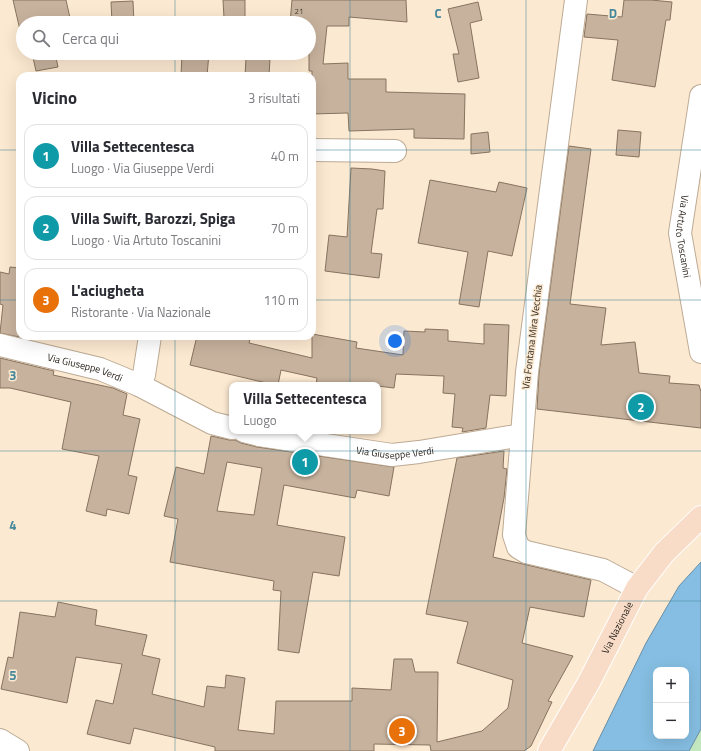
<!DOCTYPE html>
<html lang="it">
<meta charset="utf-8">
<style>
:root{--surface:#fff;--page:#f7f7f7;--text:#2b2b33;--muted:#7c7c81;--line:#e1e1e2;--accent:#47899b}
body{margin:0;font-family:"Titillium Web",sans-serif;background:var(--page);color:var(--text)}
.controls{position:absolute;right:12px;bottom:12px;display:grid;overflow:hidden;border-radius:8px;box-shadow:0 4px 16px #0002}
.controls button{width:36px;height:36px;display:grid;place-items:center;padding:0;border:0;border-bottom:1px solid var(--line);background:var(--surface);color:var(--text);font:20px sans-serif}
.you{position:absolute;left:395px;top:341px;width:14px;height:14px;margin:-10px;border:3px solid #fff;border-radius:50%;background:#1a73e8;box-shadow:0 0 0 6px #1a73e833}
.badge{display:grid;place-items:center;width:26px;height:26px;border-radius:50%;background:var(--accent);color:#fff;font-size:13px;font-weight:700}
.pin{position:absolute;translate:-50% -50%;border:2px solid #fff;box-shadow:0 1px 4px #0006}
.popup{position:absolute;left:229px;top:382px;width:152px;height:52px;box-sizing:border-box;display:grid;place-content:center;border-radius:8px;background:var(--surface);filter:drop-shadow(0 1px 3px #0005);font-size:13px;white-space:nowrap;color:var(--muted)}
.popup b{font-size:15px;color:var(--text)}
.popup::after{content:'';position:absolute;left:50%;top:100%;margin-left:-8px;border:8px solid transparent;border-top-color:var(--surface)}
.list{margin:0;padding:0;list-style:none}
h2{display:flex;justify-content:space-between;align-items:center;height:52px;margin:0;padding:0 16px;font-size:17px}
h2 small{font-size:13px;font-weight:400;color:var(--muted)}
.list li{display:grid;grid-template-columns:26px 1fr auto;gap:12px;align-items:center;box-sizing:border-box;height:64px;margin:0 8px 8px;padding:0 8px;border:1px solid var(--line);border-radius:12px}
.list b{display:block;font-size:15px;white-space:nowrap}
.list p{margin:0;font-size:13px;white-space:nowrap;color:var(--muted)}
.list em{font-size:13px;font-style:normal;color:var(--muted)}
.icon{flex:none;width:22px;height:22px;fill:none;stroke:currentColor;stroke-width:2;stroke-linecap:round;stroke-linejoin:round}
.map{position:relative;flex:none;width:701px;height:751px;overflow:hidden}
.search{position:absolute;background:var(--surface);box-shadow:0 4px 16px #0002;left:16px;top:16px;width:300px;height:44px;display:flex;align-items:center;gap:10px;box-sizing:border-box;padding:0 14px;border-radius:22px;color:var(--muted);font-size:15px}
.panel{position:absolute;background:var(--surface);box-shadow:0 4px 16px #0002;left:16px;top:72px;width:300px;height:268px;border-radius:12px}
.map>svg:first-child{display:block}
</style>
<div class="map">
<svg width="701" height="751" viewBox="0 0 701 751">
<rect width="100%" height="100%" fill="#fce9d1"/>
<polygon fill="#c3e8c0" points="701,729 701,751 689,751"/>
<path fill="#85bee2" stroke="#688ea5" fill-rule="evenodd" d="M701 562V729L689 751H593L646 643 679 586ZM656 670H686V736H656Z"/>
<g fill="#c7b29d" stroke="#877360" fill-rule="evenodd">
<polygon points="13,0 66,0 70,18 49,23 23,23 23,29 20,30"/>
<polygon points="223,0 245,0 245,18 224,18"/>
<polygon points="292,0 406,0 407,22 349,17 349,26 327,26 323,64 348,63 348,79 386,79 386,92 465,94 464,139 414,138 414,129 349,131 348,113 312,114 312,71 309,71 309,23 290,23"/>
<polygon points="624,0 651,0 672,2 670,20 666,20 655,87 612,80 618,40 584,37 587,14 622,17"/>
<polygon points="133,1 134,23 112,23 111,2"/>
<polygon points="478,2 482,20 470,23 479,78 458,82 453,54 459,54 448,9"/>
<polygon points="32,53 55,53 58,67 36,71"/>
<rect x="113" y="53" width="22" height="4"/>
<polygon points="182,53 209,53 207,76 181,76"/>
<polygon points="246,58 270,58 269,76 245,76"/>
<polygon points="618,130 641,132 639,157 616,155"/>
<polygon points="488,132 490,152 471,154 471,134"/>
<polygon points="569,146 591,149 570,304 606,308 601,345 635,342 639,373 670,376 669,383 699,385 701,392 701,428 537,409 539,373"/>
<polygon points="351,168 372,169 385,171 383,209 377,209 371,253 382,254 379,278 325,271 329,235 347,237"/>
<polygon points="430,180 496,192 499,182 527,188 512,256 488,251 479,307 459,304 468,252 418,243"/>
<polygon points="10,267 20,268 19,337 0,333 3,305 0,304 0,272 9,274"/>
<polygon points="484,324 509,325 506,396 490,395 486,428 462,432 463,428 452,427 455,394 443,393 444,376 396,374 394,388 353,383 353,385 316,385 317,378 281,370 278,385 275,385 190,365 197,336 251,336 249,343 312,358 312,334 357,342 356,348 403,355 404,331 425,332 425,329 448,330 448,341 484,344"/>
<polygon points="0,358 54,371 53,375 113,388 127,394 123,415 140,419 128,475 137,477 129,514 107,509 106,516 86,511 99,456 62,449 71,402 10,388 0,388"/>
<path d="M211 436 229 440H235L241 443 257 447 394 467 389 496 357 490 355 498 284 485 277 525 345 537 339 576 313 572 299 653 278 650 281 591 273 590 274 581 170 562 178 519 164 516 176 467 204 474ZM227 462 262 468 254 515 217 511Z"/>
<polygon points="504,451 503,468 507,469 504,498 493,557 591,580 584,617 530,607 522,643 573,656 548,701 552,702 531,746 524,751 431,751 430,745 374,744 374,751 215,751 215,747 134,728 130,744 87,734 96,700 113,704 122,664 76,657 67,703 1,689 8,657 13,658 20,612 55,617 58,602 97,610 95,625 147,635 142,655 160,659 152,694 204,707 207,686 225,688 226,675 245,678 238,730 274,734 276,701 352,701 352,688 391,690 394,659 412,659 415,672 438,672 437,742 482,731 508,708 513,680 457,663 468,622 426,614 457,458"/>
</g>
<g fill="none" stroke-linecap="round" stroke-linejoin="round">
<g stroke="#bcaa94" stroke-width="24">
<g id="minor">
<polyline points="576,0 527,372 514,535 518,547 526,552 603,570 637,588"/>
<path id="s1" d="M701 96 680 233 701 352"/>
<polyline points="312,150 395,151"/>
<path id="s2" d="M0 345 100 369 139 385 212 423 232 428"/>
<polyline points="139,385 144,375 150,336"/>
<path id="s3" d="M244 431 259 435 392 455 419 452 522 435"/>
<polyline points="0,740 18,751"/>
</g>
</g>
<g stroke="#fff" stroke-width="24">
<g id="major">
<path id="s4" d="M549 751 589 682 637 588 664 553 701 517"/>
</g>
</g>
<use href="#minor" stroke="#fff" stroke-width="22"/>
<use href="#major" stroke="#f8dcc8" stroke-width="22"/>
</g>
<path fill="none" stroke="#47899b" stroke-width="1" stroke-opacity="0.55" d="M175 0V23M350 0V751M526 0V751M175 53V76M0 150H20M312 150H701M0 300H20M312 300H701M175 336V751M0 451H701M0 601H701"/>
<g text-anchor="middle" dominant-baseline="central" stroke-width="3" stroke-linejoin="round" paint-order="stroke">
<g font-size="8" fill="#4e4338">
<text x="299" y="11">21</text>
</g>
<g font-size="10" fill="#251e16" stroke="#fce9d1">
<text stroke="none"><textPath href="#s1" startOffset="142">Via Artuto Toscanini</textPath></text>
<text transform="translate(532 337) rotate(-83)">Via Fontana Mira Vecchia</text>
<text stroke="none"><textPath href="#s2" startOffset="88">Via Giuseppe Verdi</textPath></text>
<text stroke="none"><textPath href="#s3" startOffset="153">Via Giuseppe Verdi</textPath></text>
<text stroke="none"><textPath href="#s4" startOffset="141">Via Nazionale</textPath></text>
</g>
</g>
<g font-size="13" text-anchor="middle" font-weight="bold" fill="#47899b" stroke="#fce9d1" stroke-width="3" stroke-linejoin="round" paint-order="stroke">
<text x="438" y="18">C</text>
<text x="613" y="18">D</text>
<text x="13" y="380">3</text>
<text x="13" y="530">4</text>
<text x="13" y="680">5</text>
</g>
</svg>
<div class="controls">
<button>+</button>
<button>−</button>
</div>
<div class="you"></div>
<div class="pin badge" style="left:305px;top:462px;background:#0f9aa8">1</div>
<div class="popup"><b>Villa Settecentesca</b>Luogo</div>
<div class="pin badge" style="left:641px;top:407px;background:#0f9aa8">2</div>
<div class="pin badge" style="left:402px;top:731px;background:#e8710a">3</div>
<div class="search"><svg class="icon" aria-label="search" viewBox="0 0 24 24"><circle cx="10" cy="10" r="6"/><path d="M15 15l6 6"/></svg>Cerca qui</div>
<section class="panel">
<h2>Vicino<small>3 risultati</small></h2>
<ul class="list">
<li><span class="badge" style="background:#0f9aa8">1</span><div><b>Villa Settecentesca</b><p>Luogo · Via Giuseppe Verdi</p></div><em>40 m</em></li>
<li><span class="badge" style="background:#0f9aa8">2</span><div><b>Villa Swift, Barozzi, Spiga</b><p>Luogo · Via Artuto Toscanini</p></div><em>70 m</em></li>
<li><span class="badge" style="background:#e8710a">3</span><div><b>L'aciugheta</b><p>Ristorante · Via Nazionale</p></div><em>110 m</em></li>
</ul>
</section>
</div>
